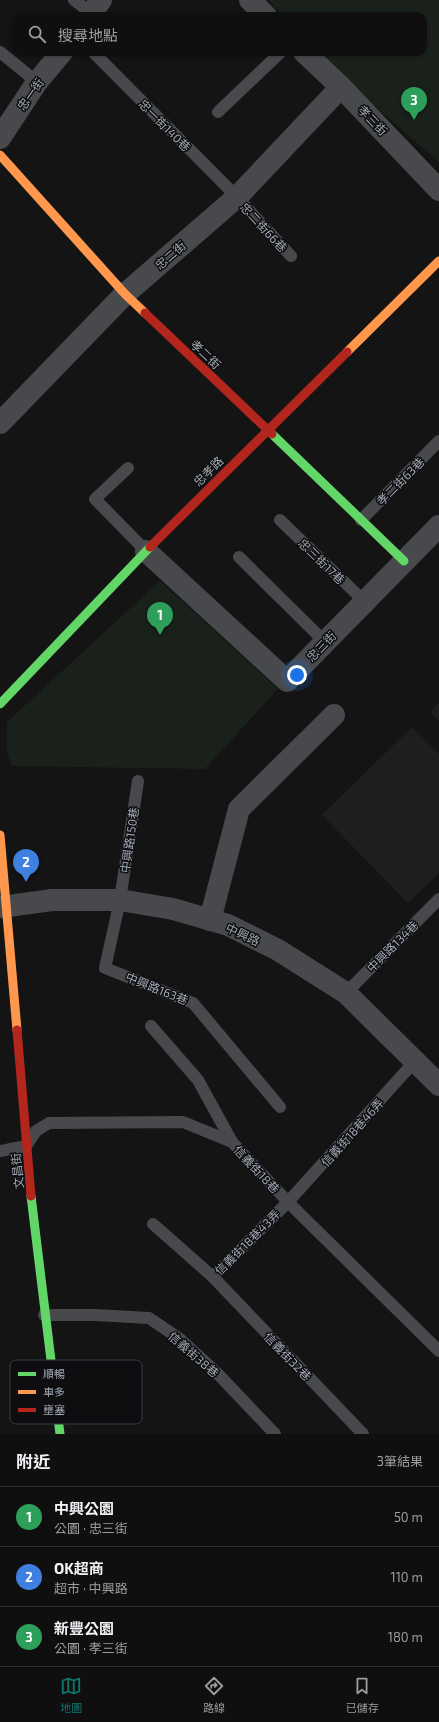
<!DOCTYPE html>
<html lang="zh-TW">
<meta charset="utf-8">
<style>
:root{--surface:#0f0f0f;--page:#1d1d1d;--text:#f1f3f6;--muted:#9b9c9e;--line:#2f2f2f;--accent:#0f766e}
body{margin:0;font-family:"Exo 2","Noto Sans TC",sans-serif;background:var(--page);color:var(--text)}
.you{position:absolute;left:297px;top:675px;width:14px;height:14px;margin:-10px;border:3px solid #fff;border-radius:50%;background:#1a73e8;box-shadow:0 0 0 6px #1a73e833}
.badge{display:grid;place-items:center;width:26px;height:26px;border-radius:50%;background:var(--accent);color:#fff;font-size:13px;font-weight:700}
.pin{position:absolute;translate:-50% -33px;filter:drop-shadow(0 1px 2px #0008)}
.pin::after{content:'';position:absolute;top:21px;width:14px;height:12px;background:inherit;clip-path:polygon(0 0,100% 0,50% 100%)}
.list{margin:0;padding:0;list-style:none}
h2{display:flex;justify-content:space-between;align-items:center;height:52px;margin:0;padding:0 16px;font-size:17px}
h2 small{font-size:13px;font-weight:400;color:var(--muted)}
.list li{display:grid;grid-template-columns:26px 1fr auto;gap:12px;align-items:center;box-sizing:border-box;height:60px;padding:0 16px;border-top:1px solid var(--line)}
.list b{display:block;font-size:15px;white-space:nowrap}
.list p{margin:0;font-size:13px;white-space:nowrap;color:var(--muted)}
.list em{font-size:13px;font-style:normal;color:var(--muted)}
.icon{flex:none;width:22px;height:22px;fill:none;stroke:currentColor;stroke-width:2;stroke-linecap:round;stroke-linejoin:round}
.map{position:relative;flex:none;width:439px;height:1434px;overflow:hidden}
.search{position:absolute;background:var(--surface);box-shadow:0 1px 3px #0004;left:12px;right:12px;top:12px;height:44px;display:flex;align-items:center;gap:10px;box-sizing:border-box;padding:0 14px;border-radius:12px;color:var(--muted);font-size:15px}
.sheet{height:232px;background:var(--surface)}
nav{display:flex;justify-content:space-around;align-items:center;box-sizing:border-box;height:56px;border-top:1px solid var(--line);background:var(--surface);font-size:11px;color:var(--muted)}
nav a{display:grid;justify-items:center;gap:2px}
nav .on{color:var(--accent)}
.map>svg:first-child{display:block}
</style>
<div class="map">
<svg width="439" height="1434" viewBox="0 0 439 1434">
<rect width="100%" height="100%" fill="#141414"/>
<g fill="#1e1e20">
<polygon points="439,702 439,721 430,712"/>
<polygon points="412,727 439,754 439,873 408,903 322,815"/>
</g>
<g fill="#1a211a">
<polygon points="268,0 439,0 439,162 341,77 317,52 423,52 423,16 283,16"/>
<polygon points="160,581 278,689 205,769 12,766 7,753 7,722"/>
</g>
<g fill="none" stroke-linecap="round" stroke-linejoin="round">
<g stroke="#48494d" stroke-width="12">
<polyline points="74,0 91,13"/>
<polyline points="0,52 37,82"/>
<polyline points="93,52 237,197 291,256"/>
<polyline points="218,112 281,52"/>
<polyline points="128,468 95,499 146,551"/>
<polyline points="280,520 365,602"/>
<polyline points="361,520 439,441"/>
<polyline points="239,557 325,642"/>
<polyline points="138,781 120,900 105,968 193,1003 280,1107"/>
<polyline points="346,993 439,899"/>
<polyline points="151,1026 198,1080 232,1142"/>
<polyline points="0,1151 26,1146 36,1131 49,1123 183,1122 232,1142 288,1202 439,1351"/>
<polyline points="153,1224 213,1277 288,1202 415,1061"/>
<polyline points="213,1277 363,1434"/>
<polyline points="44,1315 95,1315 149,1318 180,1339 217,1373 275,1434"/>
</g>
<g stroke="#48494d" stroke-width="22">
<polyline points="250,0 266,16"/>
<polyline points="89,16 101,0"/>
<polyline points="304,52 341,87 439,190"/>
<polyline points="0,138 37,82 62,52"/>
<polyline points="0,423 125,294 237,197 341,87"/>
<polyline points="146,551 287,681 439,526"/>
<polyline points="0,907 52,900 120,900 173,909 228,925 278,950 346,993 439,1085"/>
<polyline points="210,920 239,809 334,715"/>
</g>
<g stroke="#63d668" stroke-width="9">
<polyline points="272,434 404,561"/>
<polyline points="0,704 150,547"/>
<polyline points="31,1196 60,1434"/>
</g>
<g stroke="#ff974d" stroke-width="9">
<polyline points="0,155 125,294 145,313"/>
<polyline points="347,352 439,261"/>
<polyline points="0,835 17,1030"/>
</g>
<g stroke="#b3261e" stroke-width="9">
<polyline points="145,313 272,434"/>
<polyline points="150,547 347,352"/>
<polyline points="17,1030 31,1196"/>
</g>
</g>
<g text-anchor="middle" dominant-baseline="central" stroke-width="3" stroke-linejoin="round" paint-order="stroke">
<g font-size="12" fill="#a3abb6" stroke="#0e0e10">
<text transform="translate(30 94) rotate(-55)">忠一街</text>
<text transform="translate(373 120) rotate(46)">孝三街</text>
<text transform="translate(165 125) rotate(45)">忠一街140巷</text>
<text transform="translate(264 227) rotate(47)">忠二街66巷</text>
<text transform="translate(170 255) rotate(-41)">忠二街</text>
<text transform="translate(206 354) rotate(43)">孝二街</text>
<text transform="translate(208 471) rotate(-45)">忠孝路</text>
<text transform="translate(400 481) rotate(-45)">孝二街63巷</text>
<text transform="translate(322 561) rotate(44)">忠三街17巷</text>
<text transform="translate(321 646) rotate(-46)">忠三街</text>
<text transform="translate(129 840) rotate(-82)">中興路150巷</text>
<text transform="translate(243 934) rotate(25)">中興路</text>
<text transform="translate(392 946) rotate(-45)">中興路134巷</text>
<text transform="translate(157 988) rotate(22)">中興路163巷</text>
<text transform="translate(352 1132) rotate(-48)">信義街18巷46弄</text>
<text transform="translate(257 1169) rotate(47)">信義街18巷</text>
<text transform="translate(17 1171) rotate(-96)">文昌街</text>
<text transform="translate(247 1242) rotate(-45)">信義街18巷43弄</text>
<text transform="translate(194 1354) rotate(41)">信義街38巷</text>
<text transform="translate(288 1356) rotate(46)">信義街32巷</text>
</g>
</g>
<rect x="10" y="1360" width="132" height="64" rx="6" fill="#0e0e10" stroke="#3b3d42" stroke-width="1"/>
<rect x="18" y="1372" width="18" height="4" fill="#63d668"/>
<rect x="18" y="1390" width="18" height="4" fill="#ff974d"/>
<rect x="18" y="1408" width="18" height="4" fill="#b3261e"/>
<g font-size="11" fill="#a3abb6">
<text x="43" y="1378">順暢</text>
<text x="43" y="1396">車多</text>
<text x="43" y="1414">壅塞</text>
</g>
</svg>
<div class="you"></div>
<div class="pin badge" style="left:160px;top:635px;background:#2e9e5b">1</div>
<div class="pin badge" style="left:26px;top:882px;background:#3f7fe0">2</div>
<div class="pin badge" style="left:414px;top:120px;background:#2e9e5b">3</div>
<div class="search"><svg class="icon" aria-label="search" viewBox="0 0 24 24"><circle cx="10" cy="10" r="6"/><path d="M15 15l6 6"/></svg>搜尋地點</div>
</div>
<section class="sheet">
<h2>附近<small>3筆結果</small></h2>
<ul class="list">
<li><span class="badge" style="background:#2e9e5b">1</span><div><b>中興公園</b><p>公園 · 忠三街</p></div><em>50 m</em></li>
<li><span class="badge" style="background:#3f7fe0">2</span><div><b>OK超商</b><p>超市 · 中興路</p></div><em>110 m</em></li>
<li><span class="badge" style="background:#2e9e5b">3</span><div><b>新豐公園</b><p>公園 · 孝三街</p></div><em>180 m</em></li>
</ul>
</section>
<nav>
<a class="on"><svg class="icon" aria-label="map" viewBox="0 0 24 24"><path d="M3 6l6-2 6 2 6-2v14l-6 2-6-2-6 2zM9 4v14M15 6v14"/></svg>地圖</a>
<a><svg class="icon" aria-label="directions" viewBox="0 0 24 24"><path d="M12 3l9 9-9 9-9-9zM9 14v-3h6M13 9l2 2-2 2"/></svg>路線</a>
<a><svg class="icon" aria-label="saved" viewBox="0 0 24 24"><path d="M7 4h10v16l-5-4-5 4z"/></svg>已儲存</a>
</nav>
